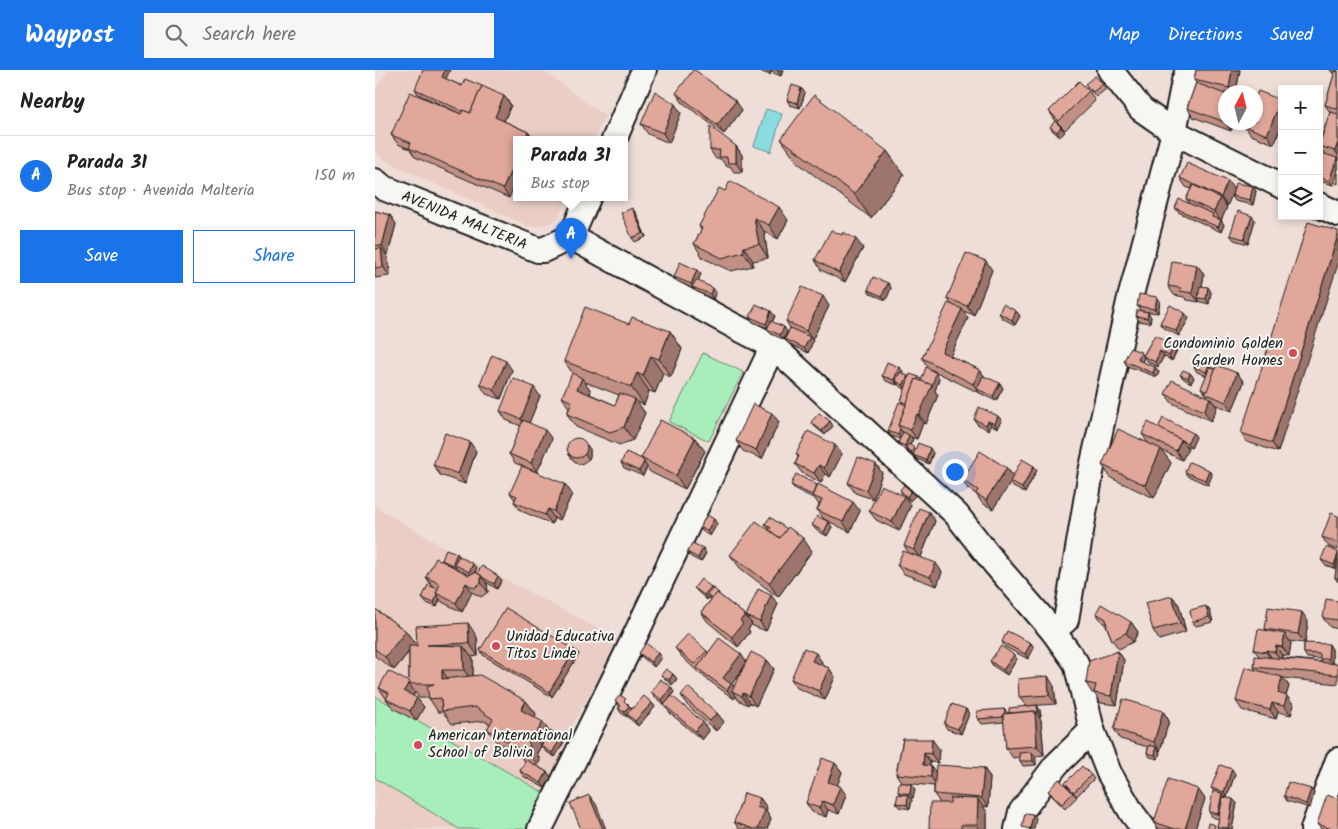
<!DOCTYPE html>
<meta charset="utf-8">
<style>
:root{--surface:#fff;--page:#f6f6f6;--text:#202124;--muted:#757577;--line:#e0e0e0;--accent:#1a73e8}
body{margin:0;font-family:Kalam,sans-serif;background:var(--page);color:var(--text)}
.controls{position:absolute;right:15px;top:15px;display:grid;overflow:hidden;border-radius:0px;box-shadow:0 2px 8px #0003}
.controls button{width:45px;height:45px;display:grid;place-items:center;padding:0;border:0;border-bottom:1px solid var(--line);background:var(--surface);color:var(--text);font:25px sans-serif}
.compass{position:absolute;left:843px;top:15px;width:45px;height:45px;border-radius:50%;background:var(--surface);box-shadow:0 2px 8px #0003;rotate:7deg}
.you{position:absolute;left:579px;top:401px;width:18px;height:18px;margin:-12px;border:4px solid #fff;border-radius:50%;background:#1a73e8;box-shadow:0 0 0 8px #1a73e833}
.badge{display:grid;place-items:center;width:32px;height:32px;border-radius:50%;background:var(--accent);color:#fff;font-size:16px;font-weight:700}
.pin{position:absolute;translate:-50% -41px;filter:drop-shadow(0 1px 2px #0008)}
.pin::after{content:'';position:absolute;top:26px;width:18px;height:15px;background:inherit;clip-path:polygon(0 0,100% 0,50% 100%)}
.popup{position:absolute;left:138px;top:66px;width:115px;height:65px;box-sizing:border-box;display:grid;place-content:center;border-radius:0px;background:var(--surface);filter:drop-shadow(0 1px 4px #0005);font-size:16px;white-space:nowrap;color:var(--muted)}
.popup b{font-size:19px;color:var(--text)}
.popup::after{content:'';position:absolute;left:50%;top:100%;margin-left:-10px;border:10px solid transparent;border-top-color:var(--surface)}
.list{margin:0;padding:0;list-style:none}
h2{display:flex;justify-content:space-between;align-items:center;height:65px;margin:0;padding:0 20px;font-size:21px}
h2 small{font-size:16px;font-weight:400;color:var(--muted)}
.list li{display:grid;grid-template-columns:32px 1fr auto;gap:15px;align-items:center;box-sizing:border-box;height:80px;padding:0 20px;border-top:1px solid var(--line)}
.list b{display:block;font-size:19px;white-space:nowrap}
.list p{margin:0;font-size:16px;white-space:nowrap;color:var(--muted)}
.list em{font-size:16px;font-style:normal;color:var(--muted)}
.actions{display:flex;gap:10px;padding:15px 20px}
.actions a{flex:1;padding:11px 0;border:1px solid var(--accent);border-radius:0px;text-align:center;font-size:18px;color:var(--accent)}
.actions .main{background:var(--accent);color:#fff}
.icon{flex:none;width:28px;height:28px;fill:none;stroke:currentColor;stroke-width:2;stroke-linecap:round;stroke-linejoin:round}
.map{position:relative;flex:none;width:963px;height:759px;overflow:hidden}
header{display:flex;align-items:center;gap:30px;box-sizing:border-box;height:70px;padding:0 25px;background:var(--accent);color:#fff}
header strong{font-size:24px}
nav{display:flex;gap:28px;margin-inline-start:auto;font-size:18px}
.search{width:350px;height:45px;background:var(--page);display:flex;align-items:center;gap:12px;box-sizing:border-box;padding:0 18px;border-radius:0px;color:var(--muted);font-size:19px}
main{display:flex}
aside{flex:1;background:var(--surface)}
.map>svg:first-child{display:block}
</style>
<header>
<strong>Waypost</strong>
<div class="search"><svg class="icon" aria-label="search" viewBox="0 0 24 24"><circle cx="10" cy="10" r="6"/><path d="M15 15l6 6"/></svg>Search here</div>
<nav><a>Map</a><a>Directions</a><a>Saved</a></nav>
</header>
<main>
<aside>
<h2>Nearby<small></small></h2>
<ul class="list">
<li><span class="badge">A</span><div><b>Parada 31</b><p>Bus stop · Avenida Malteria</p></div><em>150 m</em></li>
</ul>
<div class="actions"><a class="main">Save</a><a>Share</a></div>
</aside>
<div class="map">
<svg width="963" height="759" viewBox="0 0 963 759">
<rect width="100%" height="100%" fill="#efded8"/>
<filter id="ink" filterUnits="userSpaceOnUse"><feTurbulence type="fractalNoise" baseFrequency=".02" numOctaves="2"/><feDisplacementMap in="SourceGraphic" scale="10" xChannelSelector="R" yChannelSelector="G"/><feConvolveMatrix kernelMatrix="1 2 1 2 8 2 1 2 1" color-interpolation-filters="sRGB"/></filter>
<g filter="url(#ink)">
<g fill="#eacec5">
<polygon points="13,0 167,0 230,46 218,70 142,70 142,128 192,128 183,148 175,153 163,157 153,156 27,99 10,90 0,81 0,21"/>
<polygon points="0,436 62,473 245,570 195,660 171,724 153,759 0,759"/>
</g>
<g fill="#a8eeba" stroke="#62856b">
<polygon points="328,283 368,302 334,371 294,352"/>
<polygon points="0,626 171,724 153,759 84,759 0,708"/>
</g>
<polygon fill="#8bdce1" stroke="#5f8f92" points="391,39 407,44 396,82 379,76"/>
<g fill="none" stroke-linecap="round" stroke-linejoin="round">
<g stroke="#1c1c1c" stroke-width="28">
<g id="minor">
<polyline points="735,0 766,39 799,62 907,116"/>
<polyline points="239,70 269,0"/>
<polyline points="0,111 9,118 163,180 168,180 196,167 213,128"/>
<polyline points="944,135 963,144"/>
<polyline points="196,167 359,256 398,276 581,444 621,495 678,561 701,593 717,660 734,703 757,743 769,759"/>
<polyline points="678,561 691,550 716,402 754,232 799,62 809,11 813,0"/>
<polyline points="165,759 250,587 398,276"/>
<polyline points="642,759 646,742 681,695 717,660"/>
<polyline points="938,759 963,690"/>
</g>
</g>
<use href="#minor" stroke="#f6f6f2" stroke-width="24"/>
</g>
<g fill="#c19084" stroke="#1c1c1c" fill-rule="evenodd">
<polygon points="385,0 408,0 406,6 396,2 395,5 387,2"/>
<polygon points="821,0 865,0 861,22 850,22 850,52 856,61 818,47 812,38 821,13 819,10"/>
<polygon points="955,0 963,0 963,89 962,88 963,90 963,99 958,115 944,111 944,93 950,84 944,76 944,74 955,42 950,35 959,5"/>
<polygon points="71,9 87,16 129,26 136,35 129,51 153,62 159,70 142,70 134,128 40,87 35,79 23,74 16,65 86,44 43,24 40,19"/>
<polygon points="710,14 728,14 731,19 721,27"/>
<polygon points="426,18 430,23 425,38 415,35 412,30"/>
<polygon points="714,21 720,31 690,60 680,50 674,41"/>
<polygon points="301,23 367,40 349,64 307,32"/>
<polygon points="906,30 907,54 899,74 876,65 869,56"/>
<polygon points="306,43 294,73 273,64 266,54"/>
<polygon points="675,57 686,57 690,62 685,67 678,61"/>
<polygon points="406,69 512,81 529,105 496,148 423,93"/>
<polygon points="361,76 367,85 367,102 359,102 355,96 351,96 346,89 341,89 335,80"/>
<polygon points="805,108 859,119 881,121 878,135 860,131 857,126 857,125 852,136 850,135 852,137 846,150 849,155 846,162 803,142 800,138 815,134 811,129 816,119 811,117"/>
<polygon points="350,121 413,150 403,169 389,161 393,188 378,191 378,196 356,201 328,188 319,174 326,160 324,156"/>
<polygon points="0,141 15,145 21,154 13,185 11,185 13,187 15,206 0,208"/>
<polygon points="261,143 271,167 260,172 257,168"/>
<polygon points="880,150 873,174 859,170 855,165"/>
<polygon points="963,161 903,382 872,372 866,363"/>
<polygon points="488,178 470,212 446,200 440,190"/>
<polygon points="822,195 829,204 827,216 836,222 834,234 826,232 824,230 824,232 812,230 809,227 799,225 793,216"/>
<polygon points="322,200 326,204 323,211 341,222 338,229 321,221 319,219 302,211 299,207"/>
<polygon points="617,200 599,245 588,241 593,248 575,286 605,300 609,306 628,318 621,331 553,298 547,288 577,235 572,228"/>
<polygon points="513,213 516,218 511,230 496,224 493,220"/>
<polygon points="782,227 785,231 783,243 766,241 762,236"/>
<polygon points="454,236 437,270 438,271 433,283 413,273 410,269 415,258 411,251"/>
<polygon points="641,241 645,246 640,255 627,248 624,243"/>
<polygon points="400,246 397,252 409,257 412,262 408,269 396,264 392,259 393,258 378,252 375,247"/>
<polygon points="761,246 776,247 775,253 764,251"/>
<polygon points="814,248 804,266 789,258 785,253"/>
<path d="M254 254 295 261 307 279 296 307 288 304 280 323 274 321 269 335 262 332 270 343 258 370 245 375 201 357 192 344 194 338 187 327 198 304 189 291ZM210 312 244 325 240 335 215 324 216 321Z"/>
<polygon points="780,265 802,280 797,291 789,286 783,297 772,291 769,287 767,292 780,297 784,302 782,307 752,296 749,291 768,286"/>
<polygon points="834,295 836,298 840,299 862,303 869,312 857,341 839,334 842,337 836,351 797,333 790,324 833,327 826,318 832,306 822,302 819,297"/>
<polygon points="524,297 528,301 527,303 534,307 544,307 547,310 564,308 560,321 563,325 551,354 548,353 542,369 536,367 538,369 535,375 540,379 558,383 554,394 542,389 539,386 534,382 532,380 526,377 523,373 525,369 516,366 513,361 528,334 526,331 530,319 524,316 523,314 522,315 511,311 507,306"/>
<polygon points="137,300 126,329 111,324 105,314"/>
<polygon points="815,303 819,308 816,313 809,309 805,305"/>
<polygon points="165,326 154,353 177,369 162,402 140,393 134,384 146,356 131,350 125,341"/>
<polygon points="623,346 627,351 623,358 616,355 614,360 602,354 599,349"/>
<polygon points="404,352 387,389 368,381 361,371"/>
<polygon points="436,352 458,356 450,365 440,357"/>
<polygon points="783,358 818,363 821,367 816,378 810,375 813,379 807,390 786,380 796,393 779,428 736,408 727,395 782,378 773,373 767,364"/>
<polygon points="460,375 467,384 455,407 450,404 446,413 427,403 420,394 423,387 421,384"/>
<polygon points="215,379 215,386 214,389 208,393 205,394 199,391 193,384"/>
<polygon points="101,381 90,414 65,405 58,395"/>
<polygon points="330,381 310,419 275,402 272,397 268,406 249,398 246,393 267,389 266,388"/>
<polygon points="501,394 507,403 498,429 480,423 473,413"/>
<polygon points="659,396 662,400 650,423 638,417 635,413 618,439 607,433 601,424 593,419 587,410 632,398 638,406"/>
<polygon points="810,402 837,405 833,415 813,406"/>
<polygon points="190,414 197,424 185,450 179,448 177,454 146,441 139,432 140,430 135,423"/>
<polygon points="416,415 442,415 485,441 475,462 449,449 442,440 444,435 440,429 420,419"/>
<polygon points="525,420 536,421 540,426 535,431 528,425"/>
<polygon points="536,435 524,461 501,450 494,441"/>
<polygon points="554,442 560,451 546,487 567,502 562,516 529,504 522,495 534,483 529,476"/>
<polygon points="963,446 963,480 954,477 947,467"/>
<polygon points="342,454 335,466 328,462 325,457"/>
<polygon points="390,454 437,481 403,527 365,498 355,485 394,461 395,460"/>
<polygon points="437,455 457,457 452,466 441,460"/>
<polygon points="312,482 331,483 326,492 316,487"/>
<polygon points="963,482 963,512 960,508 961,499 950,495 946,490"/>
<polygon points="82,483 84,486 102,498 100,502 102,503 127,510 122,519 111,512 112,514 113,522 106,527 97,522 87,542 67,532 65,529 62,537 51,533 47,528 63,519 57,516 51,507 67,490"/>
<polygon points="319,518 337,519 370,545 377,554 373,559 375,562 363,577 332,551 326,542 336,530 334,528 332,530 323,522"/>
<polygon points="797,526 804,535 811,562 784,570 778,560"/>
<polygon points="963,531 963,559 955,557 948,548"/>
<polygon points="403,534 391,561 378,556 371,546"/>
<polygon points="831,536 835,541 838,552 821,556 817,552"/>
<polygon points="0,539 31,561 40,574 39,576 102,567 103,586 96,587 98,589 98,606 151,631 161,644 159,648 174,662 189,672 180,687 170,681 166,676 162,683 165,691 162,695 160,695 172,702 176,707 170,718 148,706 145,701 150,692 147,688 122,672 112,659 115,654 109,651 77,654 68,642 63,642 54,628 44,628 40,622 38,626 49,637 41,651 18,638 11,629 12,628 10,627 4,618 34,612 34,582 19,600 0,586"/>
<polygon points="721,543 756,552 763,562 758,572 744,579 737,570 731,555 727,552"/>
<path d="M933 551 930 573 957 579V593L963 594V614L908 608 914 616 911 626 919 635 916 645 903 642 901 649 867 640 861 631 881 600 879 597 884 586 879 580 891 561 890 559ZM914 571 929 573V583L932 588 945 589 947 592 907 588V585L914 586 916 573Z"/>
<polygon points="627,572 656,573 659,578 653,589 630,577"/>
<path d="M300 578 332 581 333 583 371 592 392 590 399 599 381 636 375 633 373 635 363 630 361 626 359 629 329 607 326 603 325 604 307 587ZM366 601 359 617 357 614Z"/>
<polygon points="105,580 204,584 177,627 108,585"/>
<polygon points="743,581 749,590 742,635 726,633 719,623 717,623 711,613"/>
<polygon points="264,583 286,588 279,597 267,587"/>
<polygon points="642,589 632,605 618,596 615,591"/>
<polygon points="447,592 446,595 454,598 460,607 450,630 422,618 416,609"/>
<polygon points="298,604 302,609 297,615 290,609 286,605"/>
<polygon points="679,616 681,634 651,636 644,627"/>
<polygon points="276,622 299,622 291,633 334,661 327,670 296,644 289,635 290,635 279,627"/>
<polygon points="306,625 342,643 349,652 341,661 312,635"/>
<polygon points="240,631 254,634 253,635 257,639 277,633 280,637 263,656 255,649 253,646 252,647 246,643 243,638 245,637"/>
<polygon points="662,635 665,640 666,647 664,647 666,650 669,685 660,686 661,695 648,696 645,691 645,687 638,688 631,678 629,652 607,654 603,649 629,639 633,643"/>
<polygon points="591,639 594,644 586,664 572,659 569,654"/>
<polygon points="788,641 794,651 785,681 783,680 785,682 783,689 775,687 772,683 773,677 745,669 739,659"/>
<polygon points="528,669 564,679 563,693 555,692 555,696 560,702 609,698 615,708 613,737 608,736 612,742 612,759 554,759 565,733 559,724 559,716 530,713 540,719 538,728 535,728 537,730 535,739 524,737 521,733 525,724 523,722 527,713 521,704"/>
<polygon points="460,693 467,702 462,715 471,725 464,744 453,740 451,747 437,742 431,733"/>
<polygon points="860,704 852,727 849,726 862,733 857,759 844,759 842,757 844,749 837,747 834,742 839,721 836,718"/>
<polygon points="716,705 719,709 702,726 693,718 690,713"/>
<polygon points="823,719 830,729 820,759 784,759 779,752"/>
<polygon points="936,719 939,723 935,738 912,731 909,726"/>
<polygon points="673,721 698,723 702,727 690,739 676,725"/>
<polygon points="385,728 392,738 391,741 396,749 392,759 364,759 359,752"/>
<polygon points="942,754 963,759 946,759"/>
</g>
<g fill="#9d756c" stroke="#1c1c1c">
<polygon points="70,0 75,0 70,11 67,7"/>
<polygon points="391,0 394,0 396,2 395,5"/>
<polygon points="402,0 408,0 406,6"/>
<polygon points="857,0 865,0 861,22 857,22 854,18"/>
<polygon points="426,18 430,23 425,38 422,33"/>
<polygon points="129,26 136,35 126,57 120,47"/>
<polygon points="906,30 907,54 899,74 892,65"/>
<polygon points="361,31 367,40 349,64 342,55"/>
<polygon points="300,34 306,43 294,73 288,63"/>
<polygon points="850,50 850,52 860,52 856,61 850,52"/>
<polygon points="686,57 690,62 685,67 682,62"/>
<polygon points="153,62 159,70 149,70"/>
<polygon points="963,72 963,85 960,81"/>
<polygon points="361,76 367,85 367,102 361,93"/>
<polygon points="512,81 529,105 496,148 479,124"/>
<polygon points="142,86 142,110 134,128 128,119"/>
<polygon points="962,88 963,90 963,99 958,115 954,111"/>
<polygon points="853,111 859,120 852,136 846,127"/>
<polygon points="878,116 881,121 878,135 875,130"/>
<polygon points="845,128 852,137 846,151 839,142"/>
<polygon points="404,137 413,150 403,169 394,155"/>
<polygon points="257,138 261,143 271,167 268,163"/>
<polygon points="15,145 21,154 13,185 7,176"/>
<polygon points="877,146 880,150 873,174 869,169"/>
<polygon points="379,148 389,161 393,188 384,174"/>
<polygon points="846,150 849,155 846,162 843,157"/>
<polygon points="963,165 963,194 903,382 897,373"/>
<polygon points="481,169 488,178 470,212 464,203"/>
<polygon points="369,177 378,191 378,196 368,182"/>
<polygon points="6,178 13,187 15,206 8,197"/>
<polygon points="611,191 617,200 599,245 592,236"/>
<polygon points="822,195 829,204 825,228 823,228 824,230 824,232 817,223"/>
<polygon points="322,200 326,204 320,218 318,217 316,214"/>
<polygon points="513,213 516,218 511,230 507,226"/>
<polygon points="833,217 836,222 834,234 831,229"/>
<polygon points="338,218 341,222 338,229 335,224"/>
<polygon points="448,226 454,236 437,270 431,261"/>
<polygon points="782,227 785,231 783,243 780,239"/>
<polygon points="587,239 593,248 573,291 567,282"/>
<polygon points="396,241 400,246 394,259 391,254"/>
<polygon points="641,241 645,246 640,255 637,250"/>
<polygon points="773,242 776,247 775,253 772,248"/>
<polygon points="810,243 814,248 804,266 801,261"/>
<polygon points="409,257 412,262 408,269 405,265"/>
<polygon points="295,261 307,279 296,307 284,289"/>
<polygon points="435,267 438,271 433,283 429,278"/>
<polygon points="799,276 802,280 797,291 794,286"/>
<polygon points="785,281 789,286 783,297 780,292"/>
<polygon points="766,282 769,287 766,295 763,290"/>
<polygon points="276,286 288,304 280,323 268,306"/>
<polygon points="131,291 137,300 126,329 119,320"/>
<polygon points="834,295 837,300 834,307 831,302"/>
<polygon points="524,297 528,301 523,312 521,311 523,314 522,315 519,310"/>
<polygon points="780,297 784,302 782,307 778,303"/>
<polygon points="605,300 611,309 602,319 604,323 598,314"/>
<polygon points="262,303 274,321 269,335 256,317"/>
<polygon points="561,303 564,308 560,321 563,325 551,354 544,345"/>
<polygon points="815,303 819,308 816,313 813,308"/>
<polygon points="862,303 869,312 857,341 851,332"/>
<polygon points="533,306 536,310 531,319 528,315"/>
<polygon points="207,308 216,321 211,333 202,319"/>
<polygon points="625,313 628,318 621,331 618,326"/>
<polygon points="159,317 165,326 152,358 146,349"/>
<polygon points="835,328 842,337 836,351 829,341"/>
<polygon points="260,329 270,343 258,370 249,357"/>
<polygon points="397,343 404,352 387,389 381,380"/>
<polygon points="542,344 548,353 542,369 535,360"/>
<polygon points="623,346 627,351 623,358 620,354"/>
<polygon points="455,351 458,356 450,365 447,361"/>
<polygon points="613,351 616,355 614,360 611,355"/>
<polygon points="525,359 529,363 526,369 523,365"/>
<polygon points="170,360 177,369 162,402 156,393"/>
<polygon points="818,363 821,367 816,378 812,373"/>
<polygon points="534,365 538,369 533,380 530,376"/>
<polygon points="320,368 330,381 310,419 301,406"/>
<polygon points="806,370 813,379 807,390 801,381"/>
<polygon points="95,372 101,381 90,414 83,404"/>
<polygon points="212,375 215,379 215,386 214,389 210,385"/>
<polygon points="460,375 467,384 455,407 449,398"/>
<polygon points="539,378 542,382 538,385 539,386 536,382"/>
<polygon points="555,378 558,383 554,394 551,390"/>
<polygon points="786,379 796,393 779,428 770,415"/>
<polygon points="269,392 272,397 268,406 264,401"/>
<polygon points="501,394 507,403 498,429 491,420"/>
<polygon points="444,395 450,404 446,413 439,403"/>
<polygon points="659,396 662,400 650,423 647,418"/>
<polygon points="632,398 639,408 618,439 611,430"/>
<polygon points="834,400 837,405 833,415 830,410"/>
<polygon points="190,414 197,424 185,450 179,441"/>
<polygon points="536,421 540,426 535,431 532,427"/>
<polygon points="529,426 536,435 524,461 517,452"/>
<polygon points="478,432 485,441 475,462 468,452"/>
<polygon points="173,439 179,448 177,454 170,445"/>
<polygon points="554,442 560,451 545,489 539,480"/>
<polygon points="339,449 342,454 335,466 332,461"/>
<polygon points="454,452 457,457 452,466 449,462"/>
<polygon points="428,468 437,481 403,527 394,513"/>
<polygon points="328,478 331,483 326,492 323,488"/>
<polygon points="82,483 85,488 79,494 81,497 80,500 77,495"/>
<polygon points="963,484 963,498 962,500 959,495"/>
<polygon points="561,493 567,502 562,516 555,507"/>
<polygon points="98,494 102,498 97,507 94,502"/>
<polygon points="106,505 112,514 113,522 106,513"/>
<polygon points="123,506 127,510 122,519 119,514"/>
<polygon points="91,513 97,522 87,542 81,533"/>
<polygon points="336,517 339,522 332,525 334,528 332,530 329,525"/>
<polygon points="62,525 65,529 62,537 59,533"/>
<polygon points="396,525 403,534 391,561 385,552"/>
<polygon points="797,526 804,535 811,562 805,553"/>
<polygon points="831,536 835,541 838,552 834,547"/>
<polygon points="927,542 933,551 930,573 923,564"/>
<polygon points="370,545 377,554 373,559 375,562 363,577 357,567 365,551"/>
<polygon points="756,552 763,562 758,572 751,563"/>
<polygon points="93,553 102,567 103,586 94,573"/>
<polygon points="31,561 40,574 19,600 10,587"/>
<polygon points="910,564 916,573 914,586 907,577"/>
<polygon points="656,573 659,578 653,589 650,584"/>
<polygon points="954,574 957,579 957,594 953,589"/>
<polygon points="88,576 98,589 98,613 89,600"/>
<polygon points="901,576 907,585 906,591 900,582"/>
<polygon points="200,580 204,584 177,627 174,622"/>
<polygon points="891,580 898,589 897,591 891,582"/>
<polygon points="743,581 749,590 742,635 736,626"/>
<polygon points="283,583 286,588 279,597 276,592"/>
<polygon points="441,583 447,592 444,600 437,591"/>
<polygon points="366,584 372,593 357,614 363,623 357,621 361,626 359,629 352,620 348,608"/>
<polygon points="639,585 642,589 632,605 628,600"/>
<polygon points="392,590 399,599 381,636 374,626"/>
<polygon points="454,598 460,607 450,630 444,621"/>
<polygon points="67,600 76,613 67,609"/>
<polygon points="298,604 302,609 297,615 294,610"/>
<polygon points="673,606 679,616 681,634 674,625"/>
<polygon points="907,607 914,616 909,633 903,623"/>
<polygon points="34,612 34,614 40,622 36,630 29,621"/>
<polygon points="296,617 299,622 290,635 287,630"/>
<polygon points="368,623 375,633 373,635 367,626"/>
<polygon points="912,626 919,635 916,645 909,636"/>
<polygon points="42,628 49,637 41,651 35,641"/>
<polygon points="151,631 161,644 155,654 146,640"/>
<polygon points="277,633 280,637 263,656 260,651"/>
<polygon points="897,633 903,642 901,649 895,640"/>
<polygon points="662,635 665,640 666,647 663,642"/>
<polygon points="254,636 258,640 252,647 249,642"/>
<polygon points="591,639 594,644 586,664 583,659"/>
<polygon points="660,641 666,650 669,685 662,676"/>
<polygon points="788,641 794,651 785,681 779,672"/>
<polygon points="342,643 349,652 341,661 335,651"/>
<polygon points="168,652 177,666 170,679 160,665"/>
<polygon points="328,652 334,661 327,670 320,661"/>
<polygon points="157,663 166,676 162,683 165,691 162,695 153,681 153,670"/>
<polygon points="186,668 189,672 180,687 177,683"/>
<polygon points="557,669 564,679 563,693 556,684"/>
<polygon points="781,677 785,682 783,689 780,685"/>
<polygon points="657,682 661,687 661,695 658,691"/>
<polygon points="549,683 555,692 554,704 548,695"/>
<polygon points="460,693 467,702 460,722 453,712"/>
<polygon points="556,696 563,705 562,716 556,707"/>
<polygon points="609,698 615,708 613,737 606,728"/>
<polygon points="857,699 860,704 852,727 849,722"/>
<polygon points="172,702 176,707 170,718 166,713"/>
<polygon points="536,714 540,719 538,728 535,724"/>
<polygon points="465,716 471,725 464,744 458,735"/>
<polygon points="823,719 830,729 820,759 810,759"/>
<polygon points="936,719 939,723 935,738 931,734"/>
<polygon points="847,723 851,728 846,749 843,744"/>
<polygon points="214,725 221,734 231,759 228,759"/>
<polygon points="533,725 537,730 535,739 532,735"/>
<polygon points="385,728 392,738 391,741 396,749 392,759 383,759 382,737"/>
<polygon points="603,729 612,742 612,759 605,759 602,755"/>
<polygon points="858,729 862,733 857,759 853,759"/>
<polygon points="447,731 453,740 451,747 444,738"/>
<polygon points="658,744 661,748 659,759 655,759"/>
</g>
<g fill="#e0a79a" stroke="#1c1c1c">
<polygon points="48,0 70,0 67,7 87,16 90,9 107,16 95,43 88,40 87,41 40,19"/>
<polygon points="318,0 320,0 361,31 342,55 301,23"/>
<polygon points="821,0 857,0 854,18 819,10"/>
<polygon points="960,1 963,2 963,39 950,35"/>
<polygon points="720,6 728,14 718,22 710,14"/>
<polygon points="704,11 714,21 684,51 674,41"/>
<polygon points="821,13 850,24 850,52 812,38"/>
<polygon points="417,15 426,18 422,33 412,30"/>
<polygon points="107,16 129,26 120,47 153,62 149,70 142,70 142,86 128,119 34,78 36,73 16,65 35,22 86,44 88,40 95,43"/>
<polygon points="280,21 300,34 288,63 266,54"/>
<polygon points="883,21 906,30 892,65 869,56 871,52 880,52 880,28"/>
<polygon points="439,25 512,81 479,124 406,69"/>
<polygon points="955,42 963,44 963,72 960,81 944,76"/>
<polygon points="680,51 686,57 682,62 675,57"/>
<polygon points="335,56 361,76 361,93 353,93 352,87 344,87 345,80 335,80"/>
<polygon points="947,83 962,88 954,111 944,107 944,93"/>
<polygon points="812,93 853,111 846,127 805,108"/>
<polygon points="963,103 963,114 959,112"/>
<polygon points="355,111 404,137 394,155 379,148 384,174 369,177 368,182 347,188 319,174 327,158 324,156 344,118 350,121"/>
<polygon points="860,113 878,116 875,130 857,126"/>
<polygon points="818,115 845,128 839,142 811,129"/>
<polygon points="804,129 838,144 837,147 846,150 843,157 800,138"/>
<polygon points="257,138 268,163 257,168 246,143"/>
<polygon points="0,141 15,145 7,176 0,175"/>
<polygon points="863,141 877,146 869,169 855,165"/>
<polygon points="933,152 963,161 963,165 897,373 866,363"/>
<polygon points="456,160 467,165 468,162 481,169 464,203 440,190"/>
<polygon points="6,178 8,197 0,198 0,179"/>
<polygon points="591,183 611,191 592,236 572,228"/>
<polygon points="797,191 822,195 817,223 805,221 806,218 793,216"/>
<polygon points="305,192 322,200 316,214 299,207"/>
<polygon points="498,207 513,213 507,226 493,220"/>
<polygon points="321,210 338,218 335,224 317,217"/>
<polygon points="825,216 833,217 831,229 823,228"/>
<polygon points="427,217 448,226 431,261 411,251"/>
<polygon points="764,224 782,227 780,239 762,236"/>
<polygon points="573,233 587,239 567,282 605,300 598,314 547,288"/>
<polygon points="381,234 396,241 391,254 375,247"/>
<polygon points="628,234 641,241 637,250 624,243"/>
<polygon points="795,235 810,243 801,261 785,253"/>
<polygon points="210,237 254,254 257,247 295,261 284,289 276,286 268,306 262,303 256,317 189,291"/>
<polygon points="762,240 773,242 772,248 761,246"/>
<polygon points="396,251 409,257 405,265 392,259"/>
<polygon points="415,258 435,267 429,278 410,269"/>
<polygon points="780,265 799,276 794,286 785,281 780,292 768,286"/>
<polygon points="755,278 766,282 763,290 780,297 778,303 749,291"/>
<polygon points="117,285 131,291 119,320 105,314"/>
<polygon points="822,290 834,295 831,302 819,297"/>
<polygon points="512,292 524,297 519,310 507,306"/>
<polygon points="842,295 862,303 851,332 830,323"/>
<polygon points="551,297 561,303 557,316 557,315 546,311"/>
<polygon points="835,297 840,299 832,321 826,318"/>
<polygon points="808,300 815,303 813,308 805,305"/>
<polygon points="525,302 533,306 528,315 521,311"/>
<polygon points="197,303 207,308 202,319 240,335 245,323 260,329 249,357 235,362 192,344 197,332 187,327"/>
<polygon points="535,304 544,307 543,310 541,309 532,333 526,331"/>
<polygon points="608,306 625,313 618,326 602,319"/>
<polygon points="138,308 159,317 146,349 125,341"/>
<polygon points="541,309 557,315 544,345 542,344 535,360 523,355"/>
<polygon points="797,310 835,328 829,341 790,324"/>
<polygon points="524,332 531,335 523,355 525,359 523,365 513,361"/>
<polygon points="378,334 397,343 381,380 361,371"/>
<polygon points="604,337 623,346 620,354 613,351 611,355 599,349"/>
<polygon points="444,343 455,351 447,361 436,352"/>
<polygon points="788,348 818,363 812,373 783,358"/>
<polygon points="148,350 170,360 156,393 134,384"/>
<polygon points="285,350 320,368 301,406 266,388"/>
<polygon points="773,352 806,370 801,381 767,364"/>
<polygon points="743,359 786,379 770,415 727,395"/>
<polygon points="433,361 460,375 449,398 444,395 439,403 420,394 424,386 421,384"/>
<polygon points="528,362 534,365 530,376 523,373"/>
<polygon points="70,363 95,372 83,404 58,395"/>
<circle cx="202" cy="378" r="10"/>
<polygon points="543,373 555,378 551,390 538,385"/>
<polygon points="534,374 539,378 536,382 531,378"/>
<polygon points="605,381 632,398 611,430 601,424 603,420 587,410"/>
<polygon points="251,382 267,389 269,392 264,401 246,393"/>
<polygon points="483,387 501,394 491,420 473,413"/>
<polygon points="647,389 659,396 647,418 635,412"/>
<polygon points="814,392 834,400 830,410 810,402"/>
<polygon points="147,396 190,414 179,441 173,439 170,445 139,432 142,426 135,423"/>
<polygon points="421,404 442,415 437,425 416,415"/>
<polygon points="443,414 478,432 468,452 442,440 447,430 437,426"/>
<polygon points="506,415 529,426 517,452 494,441"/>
<polygon points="529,415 536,421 532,427 525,420"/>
<polygon points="544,438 554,442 539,480 529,476"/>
<polygon points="956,443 963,446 963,473 947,467"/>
<polygon points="332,445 339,449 332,461 325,457"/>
<polygon points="442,446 454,452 449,462 437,455"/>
<polygon points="395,447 412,459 405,468 394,460 396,458 390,454"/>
<polygon points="381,451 405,468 413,457 428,468 394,513 355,485"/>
<polygon points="317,473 328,478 323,488 312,482"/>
<polygon points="951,477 963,482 963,484 959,495 946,490"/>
<polygon points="71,479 82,483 77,495 67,490"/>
<polygon points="528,481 561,493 555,507 522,495"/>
<polygon points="84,486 98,494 94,502 79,494"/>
<polygon points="61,488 94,505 100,502 106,505 106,513 99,518 91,513 81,533 61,523 65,514 51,507"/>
<polygon points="962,490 963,490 963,508 960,508"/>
<polygon points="107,496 123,506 119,514 107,507 106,505 102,503"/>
<polygon points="326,509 336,517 329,525 319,518"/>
<polygon points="53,515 63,519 61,523 62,525 59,533 47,528"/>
<polygon points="338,518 344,523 344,524 342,523 337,529 332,525"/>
<polygon points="383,519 396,525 385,552 371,546"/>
<polygon points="342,523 370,545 365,551 368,553 357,567 326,542"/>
<polygon points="797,526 805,553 778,560 770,533"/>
<polygon points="951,529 963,531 963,550 948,548"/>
<polygon points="726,534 756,552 751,563 737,570 732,557 731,549 721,543"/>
<polygon points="831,536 834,547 817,552 815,540"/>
<polygon points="893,537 927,542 923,564 890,559"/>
<polygon points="131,538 200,580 174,622 105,580"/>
<polygon points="0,539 31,561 10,587 0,579"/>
<polygon points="93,553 94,573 52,575 88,576 89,600 67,600 67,609 105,605 151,631 146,640 168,652 160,665 157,663 153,670 155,677 153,681 148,682 142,680 142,677 112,659 118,649 100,637 67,641 66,628 54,629 52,616 59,614 34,614 34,576 42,576 41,556"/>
<polygon points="883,559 910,564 907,577 901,576 900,582 891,580 891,582 879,580"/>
<polygon points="632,561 656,573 650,584 627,572"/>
<polygon points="313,564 332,581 319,594 300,578"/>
<polygon points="344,568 366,584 348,608 356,614 352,620 322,598"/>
<polygon points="271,573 283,583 276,592 264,583"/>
<polygon points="929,573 954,574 953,589 945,589 945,584 929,583"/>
<polygon points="626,576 639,585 628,600 615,591"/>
<polygon points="429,578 441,583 437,591 454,598 444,621 416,609"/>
<polygon points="743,581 736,626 719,623 721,615 711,613 714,591"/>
<polygon points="376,582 392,590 374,626 368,623 367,626 357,621"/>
<polygon points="880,586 963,594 963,605 879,597"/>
<polygon points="870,597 907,607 903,623 912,626 909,636 897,633 895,640 861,631"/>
<polygon points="291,599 298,604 294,610 286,605"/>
<polygon points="13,601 34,612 29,621 42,628 35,641 11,629 14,623 4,618"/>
<polygon points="673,606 674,625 644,627 643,609"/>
<polygon points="285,609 296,617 287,630 276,622"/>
<polygon points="313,617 342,643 335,651 306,625"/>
<polygon points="245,625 251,629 249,631 254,636 249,642 243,638 246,636 240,631"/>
<polygon points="269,626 277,633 260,651 252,644"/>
<polygon points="297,626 328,652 320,661 289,635"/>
<polygon points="748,629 788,641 779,672 739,659"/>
<polygon points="577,634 591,639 583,659 569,654"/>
<polygon points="662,635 663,642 660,642 660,641 634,643 634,638"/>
<polygon points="629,639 630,643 628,644 628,647 603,649 602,641"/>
<polygon points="660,641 662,676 631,678 628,644"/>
<polygon points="175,661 186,668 177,683 166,676"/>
<polygon points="528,669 557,669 556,684 549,683 548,695 556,696 556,707 521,704"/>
<polygon points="774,675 781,677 780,685 772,683"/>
<polygon points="657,682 658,691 645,691 644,683"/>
<polygon points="447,688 460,693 453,712 465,716 458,735 447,731 444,738 431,733"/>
<polygon points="151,690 172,702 166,713 145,701"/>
<polygon points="561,695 609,698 606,728 559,724"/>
<polygon points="845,695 857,699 849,722 836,718"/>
<polygon points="707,696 716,705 699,722 690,713"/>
<polygon points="684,709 698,723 687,734 673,721"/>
<polygon points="793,709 823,719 810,759 800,759 779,752"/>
<polygon points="524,712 536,714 535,724 523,722"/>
<polygon points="913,712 936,719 931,734 909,726"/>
<polygon points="838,721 847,723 843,744 834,742"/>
<polygon points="369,723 385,728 382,737 390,740 383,759 378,759 359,752"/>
<polygon points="523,724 533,725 532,735 521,733"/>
<polygon points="214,725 228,759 206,759 195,733"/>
<polygon points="952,725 963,729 963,759 957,759 942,754"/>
<polygon points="848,727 858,729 853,758 842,757"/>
<polygon points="575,728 603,729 602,755 586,755 586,759 554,759 555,733 575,733"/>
<polygon points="650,743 658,744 655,759 647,757"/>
<polygon points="833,753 840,755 839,759 832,759"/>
</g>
</g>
<g fill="#d1495b" stroke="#f6f6f2" stroke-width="2">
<circle cx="918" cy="283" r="5"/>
<circle cx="121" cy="576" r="5"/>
<circle cx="43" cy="675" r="5"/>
</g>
<g text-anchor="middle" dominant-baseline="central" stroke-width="4" stroke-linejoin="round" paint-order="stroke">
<g font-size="15" fill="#1c1c1c" stroke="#f6f6f2">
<text transform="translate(89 151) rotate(22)">AVENIDA MALTERIA</text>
</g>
<g font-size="15" fill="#1c1c1c" stroke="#f6f6f2" text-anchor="start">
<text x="908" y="274" text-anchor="end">Condominio Golden<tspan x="908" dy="17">Garden Homes</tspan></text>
<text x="131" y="567">Unidad Educativa<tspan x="131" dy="17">Titos Linde</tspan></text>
<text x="53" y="666">American International<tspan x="53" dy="17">School of Bolivia</tspan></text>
</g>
</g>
</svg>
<div class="controls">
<button>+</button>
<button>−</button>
<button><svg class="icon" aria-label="layers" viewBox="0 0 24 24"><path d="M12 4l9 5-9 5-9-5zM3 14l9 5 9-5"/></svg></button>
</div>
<svg class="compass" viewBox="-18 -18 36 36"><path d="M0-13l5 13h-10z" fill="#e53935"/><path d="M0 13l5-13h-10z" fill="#757577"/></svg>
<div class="you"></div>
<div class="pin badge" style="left:196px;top:189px">A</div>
<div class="popup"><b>Parada 31</b>Bus stop</div>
</div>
</main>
